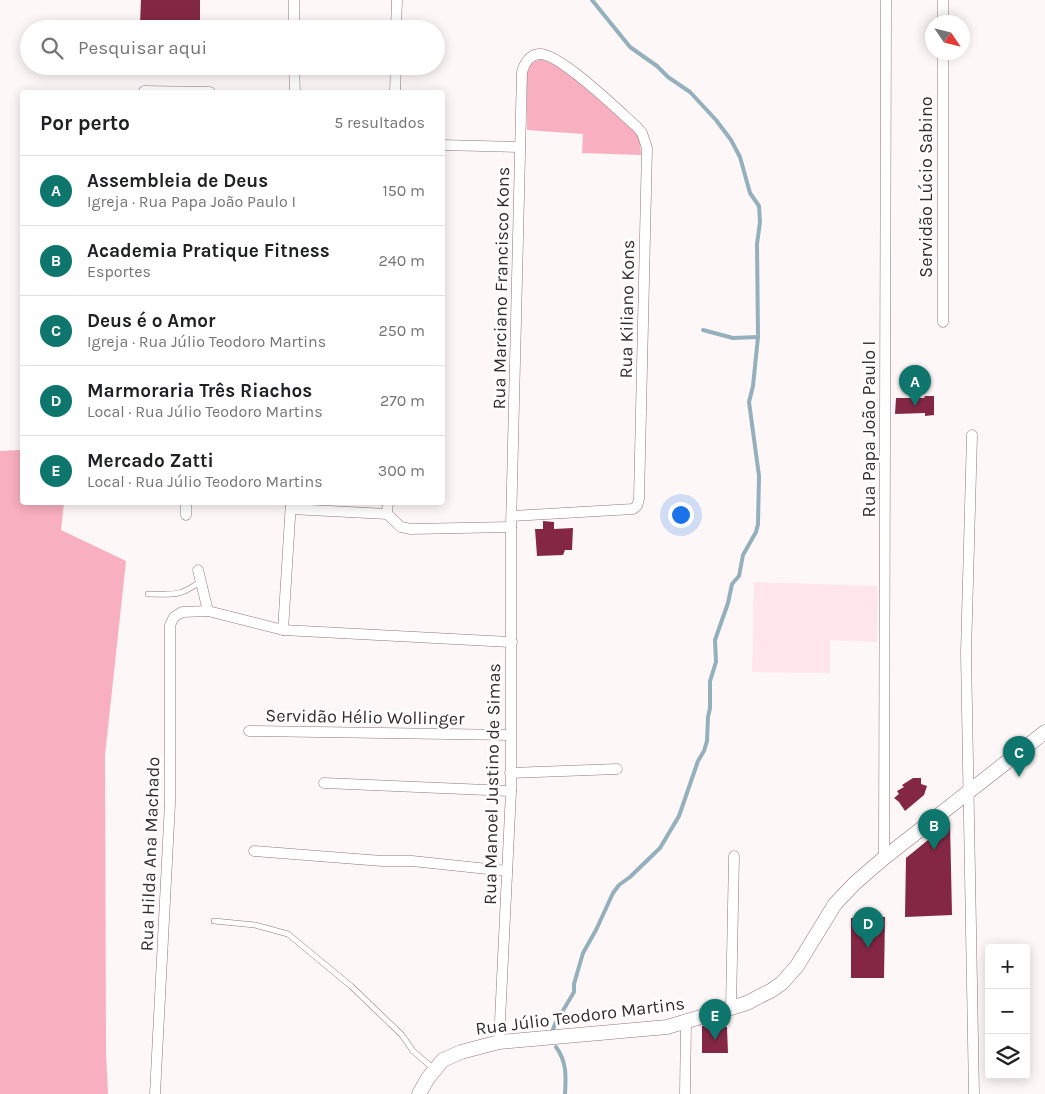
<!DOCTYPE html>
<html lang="pt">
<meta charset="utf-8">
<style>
:root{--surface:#fff;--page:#f6f6f6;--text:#202124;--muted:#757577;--line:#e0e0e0;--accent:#0f766e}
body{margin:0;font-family:Karla,sans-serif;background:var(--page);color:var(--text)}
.controls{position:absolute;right:15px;bottom:15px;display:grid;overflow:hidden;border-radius:5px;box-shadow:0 2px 12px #0003}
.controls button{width:45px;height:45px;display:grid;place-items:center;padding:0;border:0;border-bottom:1px solid var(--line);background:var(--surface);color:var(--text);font:25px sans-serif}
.compass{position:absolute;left:925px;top:15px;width:45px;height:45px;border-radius:50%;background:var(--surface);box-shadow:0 2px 12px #0003;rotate:125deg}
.you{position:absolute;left:680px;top:514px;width:18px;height:18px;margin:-12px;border:4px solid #fff;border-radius:50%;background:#1a73e8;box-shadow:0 0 0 8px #1a73e833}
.badge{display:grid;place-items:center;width:32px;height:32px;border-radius:50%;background:var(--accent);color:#fff;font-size:16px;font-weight:700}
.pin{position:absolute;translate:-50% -41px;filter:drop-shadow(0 1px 2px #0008)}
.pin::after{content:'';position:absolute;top:26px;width:18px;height:15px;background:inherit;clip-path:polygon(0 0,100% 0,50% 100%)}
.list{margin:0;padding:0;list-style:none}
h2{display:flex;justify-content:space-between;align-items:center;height:65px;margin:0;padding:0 20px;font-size:21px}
h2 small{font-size:16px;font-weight:400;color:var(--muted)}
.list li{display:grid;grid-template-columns:32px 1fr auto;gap:15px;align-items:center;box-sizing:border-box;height:70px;padding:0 20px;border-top:1px solid var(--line)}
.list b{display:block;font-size:19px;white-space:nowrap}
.list p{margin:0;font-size:16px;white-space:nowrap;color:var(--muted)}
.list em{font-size:16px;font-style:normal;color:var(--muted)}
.icon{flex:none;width:28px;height:28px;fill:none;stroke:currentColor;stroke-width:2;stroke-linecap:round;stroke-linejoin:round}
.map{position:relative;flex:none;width:1045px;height:1094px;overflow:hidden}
.search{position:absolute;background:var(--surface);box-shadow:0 2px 12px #0003;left:20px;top:20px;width:425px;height:55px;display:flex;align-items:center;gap:12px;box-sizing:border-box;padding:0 18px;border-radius:28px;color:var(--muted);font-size:19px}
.panel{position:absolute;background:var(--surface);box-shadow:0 2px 12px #0003;left:20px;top:90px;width:425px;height:415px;border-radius:5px}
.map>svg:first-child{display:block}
</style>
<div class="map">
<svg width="1045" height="1094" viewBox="0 0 1045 1094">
<rect width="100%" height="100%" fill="#fef7f8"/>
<polygon fill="#ffe6ea" points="754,582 878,586 877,642 830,640 830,673 752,672"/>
<g fill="#f8afbf">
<path d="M541 59 561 67 635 131 640 140 641 155 582 153 583 134 527 130V74C529 65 532 62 541 59Z"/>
<polygon points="20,450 22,450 22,502 64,503 61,530 126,561 105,755 106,1053 108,1094 0,1094 0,451"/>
</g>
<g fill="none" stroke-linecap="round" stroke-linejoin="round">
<g stroke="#94b0bc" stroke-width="4">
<polyline points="703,330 733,338 758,337"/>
<polyline points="552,1032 555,1024 574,992 574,984 583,953 596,930 613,893 619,885 630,877 660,848 679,816 698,761 704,751 707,741 708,717 710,708 710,681 716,662 715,640 728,603 732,584 739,576 743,555 756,532 758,524 759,476 749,402 753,386 758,337 757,244 760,222 759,206 750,193 740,157 731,140 716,120 690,92 668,77 657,66 630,47 592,0"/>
<path d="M556 1047C567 1062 566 1076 565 1094"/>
</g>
</g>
<g fill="#842745">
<polygon points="141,0 200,0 200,25 140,24"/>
<polygon points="925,396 934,396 934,415 925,416 925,413 895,414 896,398 924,398"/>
<polygon points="543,521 554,522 554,529 573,528 572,550 565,550 563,555 537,556 535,529 543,529"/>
<polygon points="913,778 921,778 921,784 927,786 924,795 905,811 899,802 894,798 899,794 897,791 904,787 902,785"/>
<polygon points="950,822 952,915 905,917 906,858"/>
<polygon points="885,917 884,978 851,978 851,918"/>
<polygon points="702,1026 727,1027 728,1053 702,1053"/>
</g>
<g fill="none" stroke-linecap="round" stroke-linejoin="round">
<g stroke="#92767b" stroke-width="6">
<g id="service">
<path d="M148 594C175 594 179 597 201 581"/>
<polyline points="214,921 255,925 288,934 351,986 402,1035 413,1051 434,1069"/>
</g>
</g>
<g stroke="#92767b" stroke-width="11">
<g id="minor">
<polyline points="294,0 294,29"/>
<polyline points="943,22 943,0"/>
<polyline points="396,29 397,0"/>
<polyline points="943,52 943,322"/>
<polyline points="294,66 295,92"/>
<polyline points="144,92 144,91 210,92"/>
<polyline points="395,92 396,66"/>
<polyline points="442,145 520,147"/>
<polyline points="972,435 966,653 974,1094"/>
<polyline points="291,509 387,514"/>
<polyline points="387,514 401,527 411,529 511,527"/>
<polyline points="387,514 388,502"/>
<polyline points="186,515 186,502"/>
<polyline points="198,570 208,611"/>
<polyline points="283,630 291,502"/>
<polyline points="249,731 510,735"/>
<polyline points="510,773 617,769"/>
<polyline points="324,783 511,791"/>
<polyline points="254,851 382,861 412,861 507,871"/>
<polyline points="884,858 886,0"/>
<polyline points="731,1008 734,856"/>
<path d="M499 1042 511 791V527L522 72C524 64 529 55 539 54 559 52 620 112 637 127L642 133 647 148 639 499 637 506 633 509 512 516"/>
<polyline points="155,1094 170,803 170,625 174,617 182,612 208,611 283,630 512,642"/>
<polyline points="685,1094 686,1022"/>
</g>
</g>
<g stroke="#92767b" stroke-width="15">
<polyline id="secondary" points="419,1094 428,1078 443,1060 461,1052 499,1042 667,1027 731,1008 747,1003 772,990 782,983 797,966 835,904 855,883 884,858 1045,732"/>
</g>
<use href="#service" stroke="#fff" stroke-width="5"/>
<use href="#minor" stroke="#fff" stroke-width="10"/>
<use href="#secondary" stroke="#fff" stroke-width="14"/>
</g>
<g text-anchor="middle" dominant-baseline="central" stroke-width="5" stroke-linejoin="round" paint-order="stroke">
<g font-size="18" fill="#372b2e" stroke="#fff">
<text transform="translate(926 187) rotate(-90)">Servidão Lúcio Sabino</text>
<text transform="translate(501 288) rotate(-89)">Rua Marciano Francisco Kons</text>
<text transform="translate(627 309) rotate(-89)">Rua Kiliano Kons</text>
<text transform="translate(869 429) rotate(-90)">Rua Papa João Paulo I</text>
<text transform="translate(365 717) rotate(1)">Servidão Hélio Wollinger</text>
<text transform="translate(492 784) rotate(-89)">Rua Manoel Justino de Simas</text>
<text transform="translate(150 854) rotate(-88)">Rua Hilda Ana Machado</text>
<text transform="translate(580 1016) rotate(-7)">Rua Júlio Teodoro Martins</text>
</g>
</g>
</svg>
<div class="controls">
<button>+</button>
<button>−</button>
<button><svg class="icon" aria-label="layers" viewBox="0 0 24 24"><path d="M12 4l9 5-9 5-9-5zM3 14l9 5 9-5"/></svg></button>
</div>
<svg class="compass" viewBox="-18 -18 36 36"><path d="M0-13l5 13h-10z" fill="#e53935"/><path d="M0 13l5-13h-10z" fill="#757577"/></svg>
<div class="you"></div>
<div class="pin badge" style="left:915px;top:406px">A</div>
<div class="pin badge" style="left:934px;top:850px">B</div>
<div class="pin badge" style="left:1019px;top:777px">C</div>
<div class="pin badge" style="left:868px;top:948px">D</div>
<div class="pin badge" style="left:715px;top:1040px">E</div>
<div class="search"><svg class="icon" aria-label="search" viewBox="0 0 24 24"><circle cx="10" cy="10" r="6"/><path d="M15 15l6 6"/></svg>Pesquisar aqui</div>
<section class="panel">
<h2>Por perto<small>5 resultados</small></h2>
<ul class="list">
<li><span class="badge">A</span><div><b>Assembleia de Deus</b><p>Igreja · Rua Papa João Paulo I</p></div><em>150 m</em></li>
<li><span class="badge">B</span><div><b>Academia Pratique Fitness</b><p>Esportes</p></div><em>240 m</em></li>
<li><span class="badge">C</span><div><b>Deus é o Amor</b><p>Igreja · Rua Júlio Teodoro Martins</p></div><em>250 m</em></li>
<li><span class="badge">D</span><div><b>Marmoraria Três Riachos</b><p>Local · Rua Júlio Teodoro Martins</p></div><em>270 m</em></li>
<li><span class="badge">E</span><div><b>Mercado Zatti</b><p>Local · Rua Júlio Teodoro Martins</p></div><em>300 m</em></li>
</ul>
</section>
</div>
